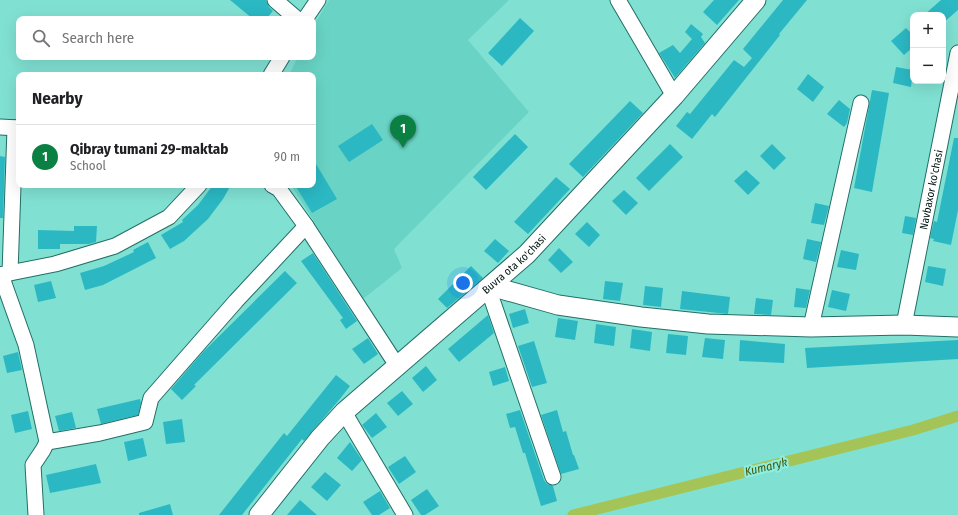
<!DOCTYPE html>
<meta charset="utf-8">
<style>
:root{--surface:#fff;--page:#f2f2f2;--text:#202124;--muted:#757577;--line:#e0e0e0;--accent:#0b8043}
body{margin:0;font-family:"Fira Sans Condensed",sans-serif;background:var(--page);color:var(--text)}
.controls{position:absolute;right:12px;top:12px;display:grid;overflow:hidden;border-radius:8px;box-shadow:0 4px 16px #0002}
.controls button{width:36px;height:36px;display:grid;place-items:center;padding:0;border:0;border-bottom:1px solid var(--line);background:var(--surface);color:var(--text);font:20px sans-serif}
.you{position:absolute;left:463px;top:283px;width:14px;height:14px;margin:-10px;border:3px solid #fff;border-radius:50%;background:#1a73e8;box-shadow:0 0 0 6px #1a73e833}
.badge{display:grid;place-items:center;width:26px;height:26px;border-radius:50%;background:var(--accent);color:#fff;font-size:13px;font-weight:700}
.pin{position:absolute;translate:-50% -33px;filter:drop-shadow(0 1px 2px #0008)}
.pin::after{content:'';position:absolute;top:21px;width:14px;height:12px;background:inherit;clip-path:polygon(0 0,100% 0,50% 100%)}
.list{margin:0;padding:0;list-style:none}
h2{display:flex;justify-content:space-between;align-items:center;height:52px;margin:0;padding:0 16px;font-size:17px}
h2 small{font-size:13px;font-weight:400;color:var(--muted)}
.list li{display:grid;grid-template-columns:26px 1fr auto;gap:12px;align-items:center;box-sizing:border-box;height:64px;padding:0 16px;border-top:1px solid var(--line)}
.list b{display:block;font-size:15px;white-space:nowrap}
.list p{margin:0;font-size:13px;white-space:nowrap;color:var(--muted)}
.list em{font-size:13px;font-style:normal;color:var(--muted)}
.icon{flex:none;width:22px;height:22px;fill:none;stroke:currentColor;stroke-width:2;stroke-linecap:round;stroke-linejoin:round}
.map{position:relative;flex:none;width:958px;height:515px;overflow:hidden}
.search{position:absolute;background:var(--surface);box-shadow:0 4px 16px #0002;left:16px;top:16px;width:300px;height:44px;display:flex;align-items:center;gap:10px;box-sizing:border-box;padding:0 14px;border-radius:8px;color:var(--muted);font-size:15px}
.panel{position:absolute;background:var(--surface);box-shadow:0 4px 16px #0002;left:16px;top:72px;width:300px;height:116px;border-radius:8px}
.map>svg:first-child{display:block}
</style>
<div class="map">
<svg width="958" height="515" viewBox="0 0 958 515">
<rect width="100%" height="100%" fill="#80e1d3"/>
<polygon fill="#69d4c5" points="329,0 509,0 468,40 529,112 394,249 402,268 363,299 291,185 313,185 313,75 289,75 298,57 313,57 313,27"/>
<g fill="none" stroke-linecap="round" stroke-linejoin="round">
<polyline stroke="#a4c457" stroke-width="11" points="573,515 913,430 958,416"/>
</g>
<g fill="#2bb8c3">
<polygon points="230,0 266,0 269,7 273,11 266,19 253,19"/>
<polygon points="714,0 739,0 717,25 703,12"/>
<polygon points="783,0 807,0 779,34 780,35 715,117 712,114 692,139 676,126 687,112 690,114 734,60 744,67 752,58 743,49"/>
<polygon points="941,0 958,0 958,10 943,23 943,15 924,15"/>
<polygon points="520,18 534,31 502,66 488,53"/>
<polygon points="691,24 703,34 701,37 705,43 675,78 659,53 673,45 680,53 692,39 685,32"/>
<polygon points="906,28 913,35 913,47 904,55 891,41"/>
<polygon points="896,67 913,70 911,87 893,83"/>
<polygon points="808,74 824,87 813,102 797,89"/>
<polygon points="872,90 889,93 872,192 854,188"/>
<polygon points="839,100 850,109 847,123 844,127 827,114"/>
<polygon points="630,101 643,113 583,177 569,164"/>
<polygon points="372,124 383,140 349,162 338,146"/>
<polygon points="515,134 528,147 486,190 473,177"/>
<polygon points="954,138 958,138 958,210 951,245 933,241 934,239 930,238 934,221 937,222"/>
<polygon points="670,144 683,157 649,191 636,178"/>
<polygon points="772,144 786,158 774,170 760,156"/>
<polygon points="0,156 5,157 3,218 0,218"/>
<polygon points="313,159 337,199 312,213 295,185 313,185"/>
<polygon points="746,170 760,183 748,195 734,181"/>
<polygon points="556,177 570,189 528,234 514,222"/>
<polygon points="213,185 231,185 223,199 208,219 184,241 170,249 161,235 183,222 182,220 198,205"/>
<polygon points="624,190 638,203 626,215 612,201"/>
<polygon points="815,203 829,206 824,225 811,223"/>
<polygon points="905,216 916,218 913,235 902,233"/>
<polygon points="587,222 600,235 589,247 575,234"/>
<polygon points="74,226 97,226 96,242 89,244 60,244 60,249 38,249 38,230 74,231"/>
<polygon points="495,239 509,251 498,263 484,251"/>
<polygon points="807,239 821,242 816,262 803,259"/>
<polygon points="148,242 156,258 103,285 85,290 80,273 104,266 134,252 133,250"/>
<polygon points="559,248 573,262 561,273 548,260"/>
<polygon points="841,250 859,254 856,270 837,267"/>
<polygon points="313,253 357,321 346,329 340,320 343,318 301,261"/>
<polygon points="471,266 483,278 447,308 438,299"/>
<polygon points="928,266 946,269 943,286 925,282"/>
<polygon points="285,271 297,283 194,385 196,386 182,400 171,389 203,352"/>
<polygon points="51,281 56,298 38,302 34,285"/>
<polygon points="605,281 623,283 620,301 603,299"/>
<polygon points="645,286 663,288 661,307 643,305"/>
<polygon points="796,288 810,290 806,308 794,307"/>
<polygon points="832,290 850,294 846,311 828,307"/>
<polygon points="682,291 730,297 728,314 680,309"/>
<polygon points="756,298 773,300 771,315 754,314"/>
<polygon points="525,309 529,323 513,328 509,314"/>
<polygon points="488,315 494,333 459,362 448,349"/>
<polygon points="558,318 578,321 575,340 555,337"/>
<polygon points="596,324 616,327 614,346 594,343"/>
<polygon points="632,329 652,332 650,351 630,348"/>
<polygon points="668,334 688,336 686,355 666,353"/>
<polygon points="368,338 378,354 364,364 352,349"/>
<polygon points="705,338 725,340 723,359 702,357"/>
<polygon points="740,340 785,344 784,363 739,361"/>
<polygon points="958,340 958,359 807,368 805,348"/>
<polygon points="534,341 547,383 532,387 518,346"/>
<polygon points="18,352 22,370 7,373 3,356"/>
<polygon points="426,366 437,380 423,392 412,378"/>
<polygon points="505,367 509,381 493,386 489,372"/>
<polygon points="336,375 350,386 339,400 304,441 302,439 242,515 219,515 284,433 287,436"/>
<polygon points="402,391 413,404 398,416 387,403"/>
<polygon points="140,399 141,403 138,415 101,424 97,409"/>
<polygon points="520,410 544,480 547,484 553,486 557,501 541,506 525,453 523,453 515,427 510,428 506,414"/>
<polygon points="557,410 563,432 566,431 573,455 574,455 579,469 561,474 541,415"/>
<polygon points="28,411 32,429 15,433 11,415"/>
<polygon points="72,412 76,428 59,431 55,416"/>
<polygon points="376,413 387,427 372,438 362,425"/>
<polygon points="182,419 185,442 166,444 163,422"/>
<polygon points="143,438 147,456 128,461 124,442"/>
<polygon points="350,442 362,460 352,471 337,458"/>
<polygon points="405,456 416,472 399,484 388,467"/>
<polygon points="96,464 101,483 50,493 46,475"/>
<polygon points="325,472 341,485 327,501 311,487"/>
<polygon points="427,489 439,506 425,515 421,515 411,500"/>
<polygon points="380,491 390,508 379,515 372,515 363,502"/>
<polygon points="300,500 317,515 287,515"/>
<polygon points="170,504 173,515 139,515 139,513"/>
</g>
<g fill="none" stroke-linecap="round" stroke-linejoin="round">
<g stroke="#226f66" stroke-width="17">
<g id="minor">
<polyline points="275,0 297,19"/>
<polyline points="618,0 674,96"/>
<polyline points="305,19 318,0"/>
<polyline points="271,75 282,57"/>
<polyline points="0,127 19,128"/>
<polyline points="272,185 279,189 306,226 398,367"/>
<polyline points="10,273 15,128"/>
<polyline points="0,275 55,264 115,246 169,217 199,185"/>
<polyline points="1,275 26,345 47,442 43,450 33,465 36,515"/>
<polyline points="488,288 553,477"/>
<path id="s1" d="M904 325 958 53"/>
<polyline points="811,327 861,103"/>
<polyline points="344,412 405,515"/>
<polyline points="47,442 100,433 145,422 151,398 236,301 306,226"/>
</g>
</g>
<g stroke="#226f66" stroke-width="21">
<g id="major">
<polyline points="493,284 501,289 558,305 641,317 708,324 811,327 904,325 958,327"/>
<path id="s2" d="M259 515 320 438 344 412 527 254 674 96 756 0"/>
</g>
</g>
<use href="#minor" stroke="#fff" stroke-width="15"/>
<use href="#major" stroke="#fff" stroke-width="19"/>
</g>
<g text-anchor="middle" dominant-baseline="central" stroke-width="4" stroke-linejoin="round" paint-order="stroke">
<g font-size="11" fill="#021512" stroke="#8eeee0">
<text stroke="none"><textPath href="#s1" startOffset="138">Navbaxor ko'chasi</textPath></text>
<text stroke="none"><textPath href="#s2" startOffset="359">Buvra ota ko'chasi</textPath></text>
</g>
<g font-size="12" font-style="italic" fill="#445805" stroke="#8eeee0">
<text transform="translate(766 467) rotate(-14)">Kumaryk</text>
</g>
</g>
</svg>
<div class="controls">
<button>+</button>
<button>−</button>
</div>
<div class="you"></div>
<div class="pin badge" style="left:403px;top:148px">1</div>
<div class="search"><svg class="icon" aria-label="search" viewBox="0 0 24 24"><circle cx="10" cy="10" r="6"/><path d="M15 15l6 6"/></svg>Search here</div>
<section class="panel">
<h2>Nearby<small></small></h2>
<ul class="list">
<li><span class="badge">1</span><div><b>Qibray tumani 29-maktab</b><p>School</p></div><em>90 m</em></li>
</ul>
</section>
</div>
